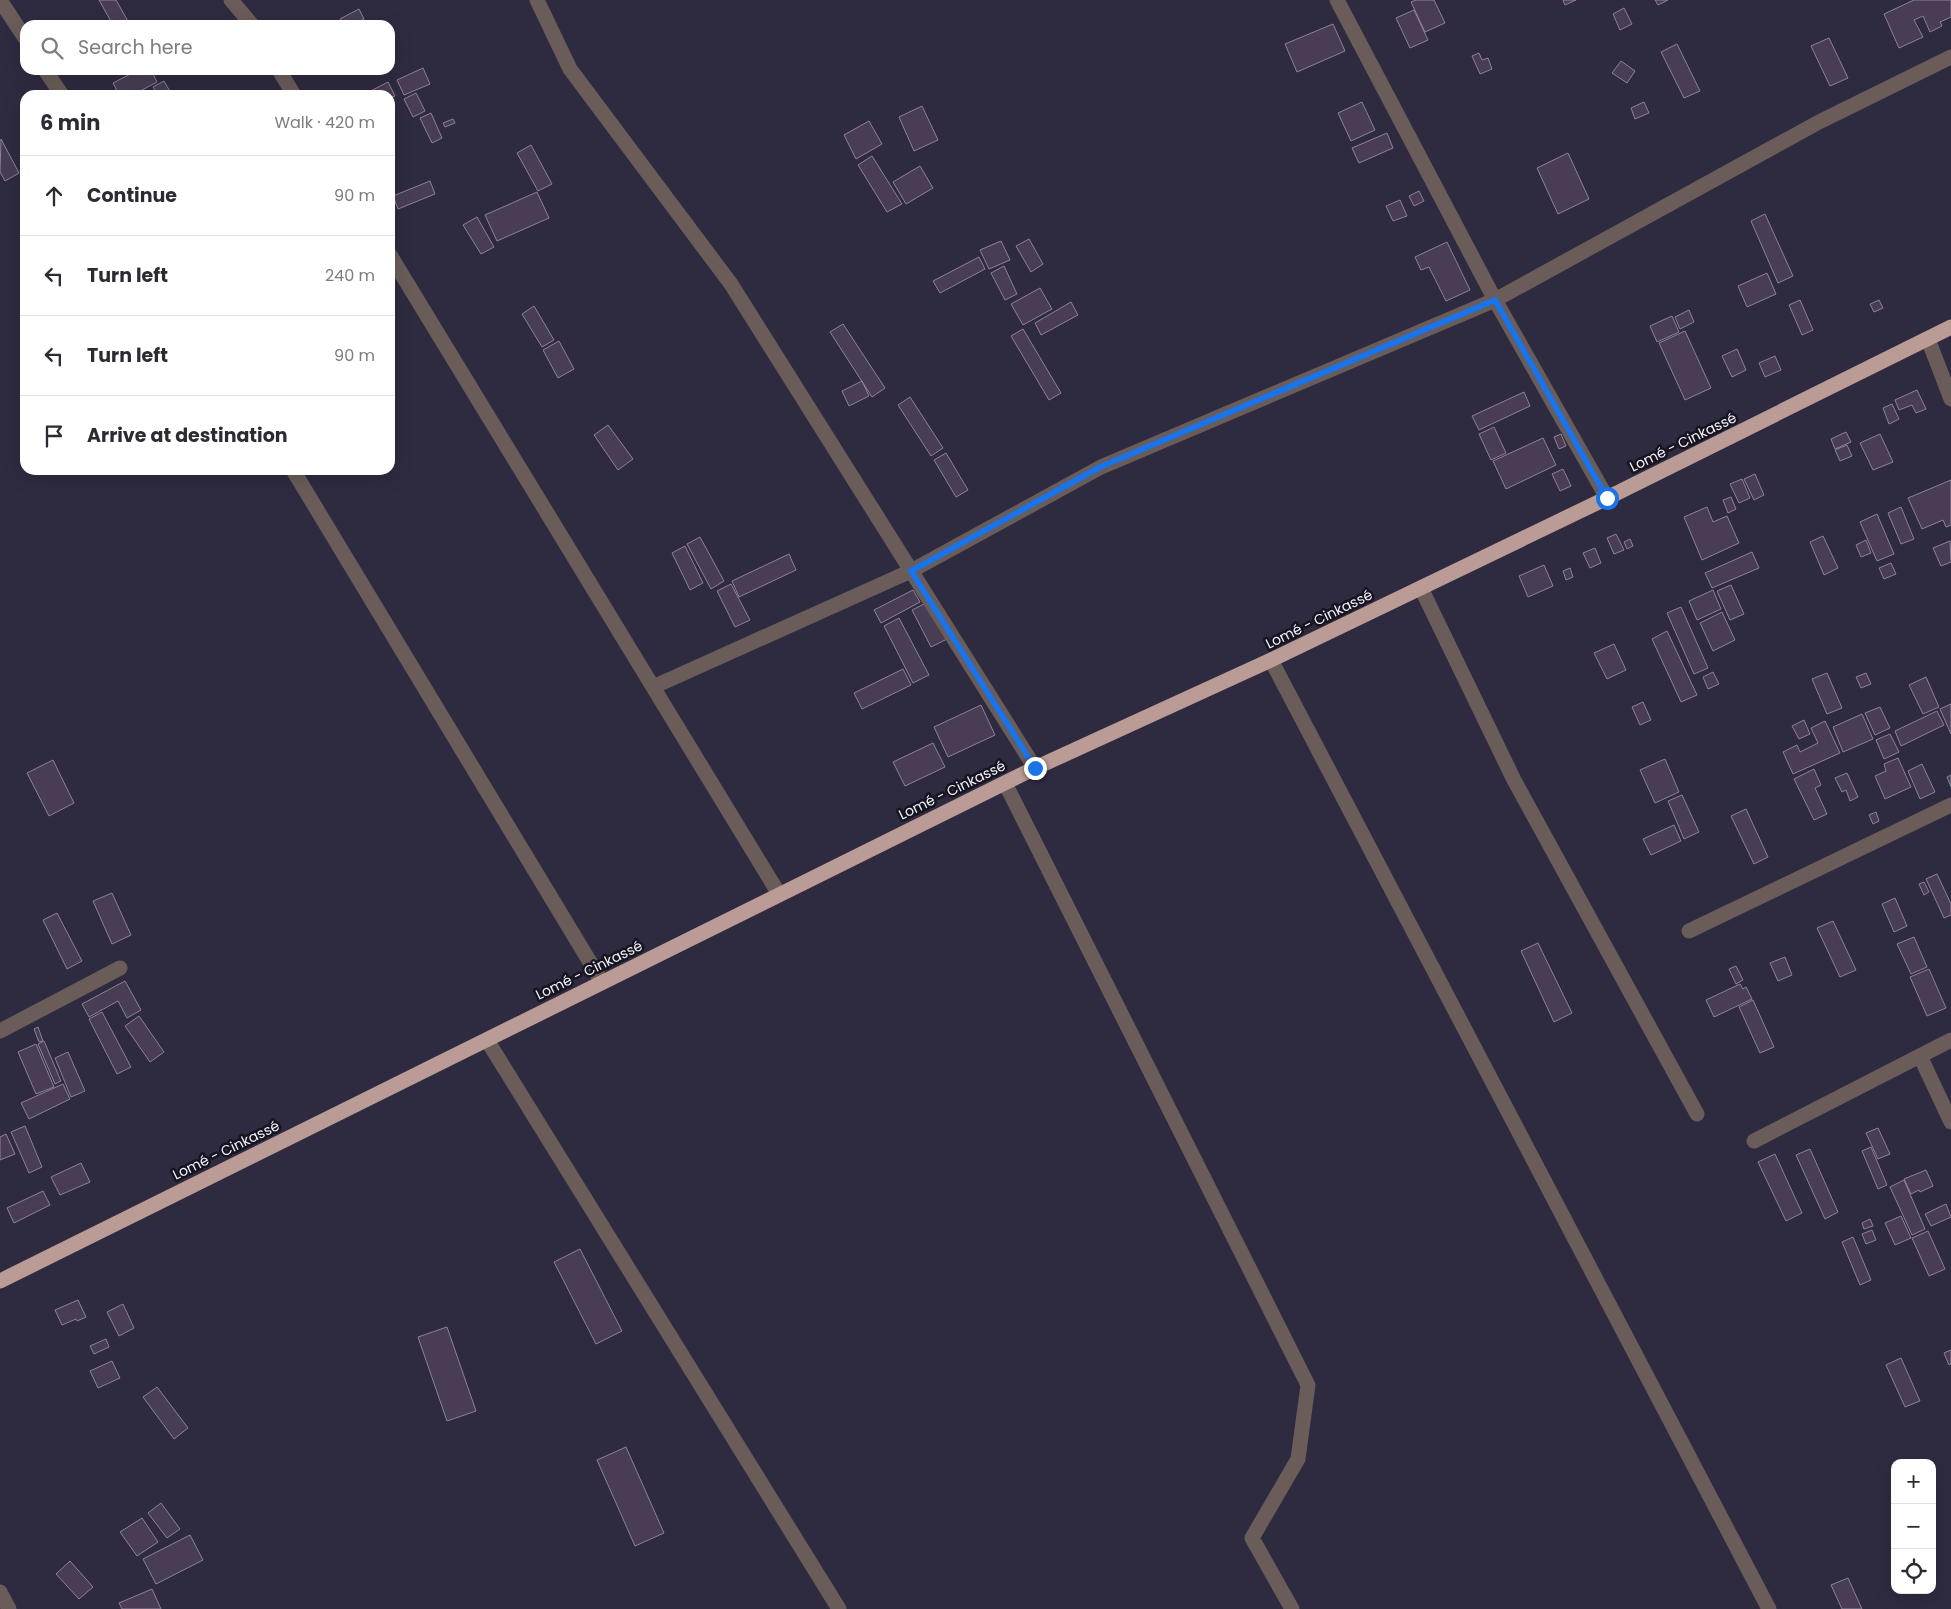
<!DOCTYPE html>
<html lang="en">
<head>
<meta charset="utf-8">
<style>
  :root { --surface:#fff; --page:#f2f2f3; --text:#2b2b33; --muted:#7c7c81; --line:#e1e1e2 }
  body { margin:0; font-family:Poppins,sans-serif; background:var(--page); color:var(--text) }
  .controls { position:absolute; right:15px; bottom:15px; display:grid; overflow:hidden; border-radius:10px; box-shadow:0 5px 20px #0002 }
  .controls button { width:45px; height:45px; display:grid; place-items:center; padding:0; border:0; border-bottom:1px solid var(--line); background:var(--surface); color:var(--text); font:25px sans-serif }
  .stop { position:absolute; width:15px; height:15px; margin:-11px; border:4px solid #1a73e8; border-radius:50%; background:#fff }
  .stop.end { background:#1a73e8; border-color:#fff; box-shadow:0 1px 5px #0008 }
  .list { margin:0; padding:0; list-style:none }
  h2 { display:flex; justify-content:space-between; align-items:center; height:65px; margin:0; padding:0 20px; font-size:21px }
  h2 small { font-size:16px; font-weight:400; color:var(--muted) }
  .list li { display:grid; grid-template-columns:32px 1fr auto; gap:15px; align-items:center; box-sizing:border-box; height:80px; padding:0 20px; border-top:1px solid var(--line) }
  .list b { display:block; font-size:19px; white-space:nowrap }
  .list em { font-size:16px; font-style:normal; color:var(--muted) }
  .icon { flex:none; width:28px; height:28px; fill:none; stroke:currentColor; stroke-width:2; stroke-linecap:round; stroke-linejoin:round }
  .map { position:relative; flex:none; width:1951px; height:1609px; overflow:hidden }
  .search { position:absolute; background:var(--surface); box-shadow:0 5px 20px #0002; left:20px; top:20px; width:375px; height:55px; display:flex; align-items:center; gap:12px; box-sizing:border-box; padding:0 18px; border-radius:15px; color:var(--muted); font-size:19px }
  .panel { position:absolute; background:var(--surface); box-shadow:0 5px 20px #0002; left:20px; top:90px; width:375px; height:385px; border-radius:15px }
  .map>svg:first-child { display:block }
</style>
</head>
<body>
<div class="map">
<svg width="1951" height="1609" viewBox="0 0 1951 1609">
  <rect width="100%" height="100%" fill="#2e2a40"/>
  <path fill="#483d52" stroke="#8f829b" d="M99 0H116L129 23 125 25H113Z
    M1416 0H1434L1445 23 1425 32 1411 2Z
    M1563 0H1576L1565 5Z
    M1655 0H1668L1658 5Z
    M1914 0H1951V17L1940 22 1942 26 1930 32 1923 16 1914 20 1923 37 1899 48 1884 14Z
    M1624 8 1632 24 1620 30 1613 14Z
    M359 9 364 19 353 25H343L340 19Z
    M1414 10 1428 40 1410 48 1396 18Z
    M1333 24 1345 51 1297 72 1285 44Z
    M1829 38 1848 78 1830 86 1811 46Z
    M1677 44 1700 91 1684 98 1661 52Z
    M1479 53 1482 60 1488 58 1492 69 1480 74 1472 56Z
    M1621 61 1635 71 1627 83 1612 73Z
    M423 68 430 84 404 95 397 80Z
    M138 70H151L157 82 133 95H119L113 83Z
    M164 81 172 95H158L153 87Z
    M388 82 395 96 390 98V95H363Z
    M208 91 210 95H198Z
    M416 93 425 111 413 117 404 99Z
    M1362 102 1375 130 1351 141 1338 113Z
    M1644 102 1649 113 1635 119 1631 108Z
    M922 106 938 140 914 151 899 117Z
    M431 113 442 138 432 143 420 118Z
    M453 119 455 123 445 127 443 123Z
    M869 121 882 144 856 159 844 135Z
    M1387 133 1393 148 1359 163 1352 148Z
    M1 139 19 173 5 181 0 172Z
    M531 145 552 184 538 191 517 153Z
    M1568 153 1589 199 1558 214 1537 168Z
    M872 156 902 204 887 212 858 165Z
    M920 166 933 188 906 204 893 182Z
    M430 181 435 194 398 209 393 196Z
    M1419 191 1424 201 1414 206 1409 196Z
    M537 192 549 218 497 241 485 215Z
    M1400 200 1407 216 1393 221 1386 206Z
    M1765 214 1793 276 1778 283 1751 221Z
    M477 217 494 247 481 254 463 225Z
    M1029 239 1043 264 1031 272 1016 246Z
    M1001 241 1010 260 989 269 980 250Z
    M1447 242 1470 290 1446 301 1429 267 1421 270 1415 257Z
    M979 257 985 269 940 293 933 281Z
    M1004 266 1017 294 1005 300 991 273Z
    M1767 273 1776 294 1747 307 1738 286Z
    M1040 288 1052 309 1023 325 1011 304Z
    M1800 300 1813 330 1802 335 1789 305Z
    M1879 300 1883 308 1874 312 1870 304Z
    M1071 302 1078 315 1041 335 1035 323Z
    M534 306 554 340 542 347 522 314Z
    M1689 310 1694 322 1680 329 1675 317Z
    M1672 316 1679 332 1657 342 1650 326Z
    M843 324 885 388 872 397 830 332Z
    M1023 329 1061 393 1049 400 1011 336Z
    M1685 331 1711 388 1685 400 1659 343Z
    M559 341 574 369 558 378 543 350Z
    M1737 349 1746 370 1732 377 1722 356Z
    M1775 356 1781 370 1765 377 1759 363Z
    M862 381 869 396 849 406 842 391Z
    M1917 390 1926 409 1916 413 1912 405 1899 410 1895 400Z
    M1524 392 1530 406 1479 430 1472 416Z
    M910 397 943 448 931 456 898 405Z
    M1892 404 1899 419 1889 424 1883 408Z
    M608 425 633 459 618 470 594 435Z
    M1494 427 1506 453 1491 460 1479 434Z
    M1846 432 1851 442 1835 449 1831 439Z
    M1561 434 1566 446 1559 449 1554 437Z
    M1880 434 1893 462 1873 470 1860 443Z
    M1543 438 1556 465 1506 489 1493 461Z
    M1847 445 1852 456 1840 461 1835 450Z
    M946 453 968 490 956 497 934 460Z
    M1563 469 1571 486 1560 491 1552 474Z
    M1755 474 1764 495 1754 500 1744 479Z
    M1742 479 1750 498 1739 503 1730 484Z
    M1951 480V525L1946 527 1943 520 1922 529 1908 498Z
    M1731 497 1736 509 1728 513 1723 500Z
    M1707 507 1713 522 1727 516 1739 543 1702 560 1684 517Z
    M1901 507 1914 539 1901 544 1888 513Z
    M1877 514 1894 554 1877 561 1860 522Z
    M1616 534 1624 550 1614 554 1607 538Z
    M1823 536 1838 568 1824 575 1810 542Z
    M700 537 724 581 711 589 687 544Z
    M1630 539 1633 546 1627 549 1624 542Z
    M1866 540 1871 553 1861 557 1856 545Z
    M1950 541 1951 562 1941 566 1933 548Z
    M685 546 703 583 690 590 672 553Z
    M1595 548 1601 563 1590 568 1583 553Z
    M1752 552 1759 568 1712 588 1705 573Z
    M789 554 796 570 739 597 732 581Z
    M1891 563 1896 574 1884 579 1879 568Z
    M1544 565 1553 586 1528 597 1519 576Z
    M1570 568 1573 577 1566 580 1563 571Z
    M731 584 750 620 735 627 717 591Z
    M1731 585 1744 614 1730 620 1717 591Z
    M913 590 920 602 881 623 874 610Z
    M1713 590 1721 609 1697 620 1689 601Z
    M930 601 949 638 931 647 912 610Z
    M1681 607 1708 668 1694 674 1667 613Z
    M1722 612 1735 640 1713 651 1700 623Z
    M899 618 929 675 913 683 884 626Z
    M1667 631 1697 695 1681 702 1652 639Z
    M1614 644 1626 670 1607 679 1594 653Z
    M903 669 911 685 862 709 854 693Z
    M1713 672 1719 684 1708 689 1703 677Z
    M1827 673 1842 708 1827 714 1812 679Z
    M1866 673 1871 684 1861 688 1856 677Z
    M1926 677 1939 707 1923 714 1909 685Z
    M1643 702 1651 720 1640 725 1632 707Z
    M1951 704V734L1940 709Z
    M981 705 995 735 948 757 934 727Z
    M1880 707 1890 728 1875 735 1865 713Z
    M1937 711 1944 725 1901 746 1895 731Z
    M1862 714 1873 739 1843 752 1833 727Z
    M1804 720 1810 734 1799 739 1792 726Z
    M1825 721 1840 753 1793 774 1783 752 1797 745 1800 752 1818 743 1811 728Z
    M1890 734 1899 752 1884 759 1876 740Z
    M933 743 945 767 905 786 893 762Z
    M1898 758 1911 787 1885 799 1875 776 1886 771 1884 764Z
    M1665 759 1679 792 1655 803 1640 770Z
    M53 760 74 803 49 816 27 773Z
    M1922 764 1935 792 1920 799 1908 771Z
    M1814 769 1821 785 1815 788 1827 814 1814 820 1794 779Z
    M1847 773 1858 797 1850 801 1846 790 1842 792 1835 778Z
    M1951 775V787L1947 777Z
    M1682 795 1699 832 1684 839 1668 801Z
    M1746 809 1768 857 1754 864 1731 816Z
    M1876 812 1879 821 1873 824 1869 815Z
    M1674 825 1681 841 1651 855 1643 839Z
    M1937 874 1951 904V915L1944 918 1926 879Z
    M1924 882 1929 892 1924 895 1919 884Z
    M112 893 131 935 112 944 93 901Z
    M1895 898 1907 926 1894 932 1882 904Z
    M57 913 82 961 67 969 43 920Z
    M1833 921 1856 970 1840 977 1817 928Z
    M1914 937 1927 967 1911 974 1897 944Z
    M1538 943 1572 1013 1554 1022 1521 951Z
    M1785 957 1792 975 1778 981 1770 963Z
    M1736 966 1743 980 1736 984 1729 969Z
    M1929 969 1946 1008 1927 1016 1910 977Z
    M125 981 141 1010 127 1018 118 1001 89 1017 82 1004Z
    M1740 984 1743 989 1746 987 1752 999 1714 1017 1706 1000Z
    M1753 1000 1774 1047 1760 1053 1739 1007Z
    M102 1012 131 1067 117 1074 89 1019Z
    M139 1016 164 1052 150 1062 125 1026Z
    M38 1027 43 1041 39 1042 34 1029Z
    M44 1041 61 1081 55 1084 38 1044Z
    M36 1044 54 1087 36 1094 18 1052Z
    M68 1052 85 1091 71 1097 55 1058Z
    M63 1084 70 1099 29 1119 21 1103Z
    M25 1126 42 1167 29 1173 11 1132Z
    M1878 1128 1890 1154 1878 1159 1866 1133Z
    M6 1134 15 1154 0 1160V1137Z
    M1871 1147 1887 1185 1878 1189 1862 1151Z
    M1810 1149 1838 1212 1825 1219 1796 1155Z
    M1775 1154 1802 1213 1786 1221 1758 1162Z
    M81 1163 90 1182 60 1195 51 1177Z
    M1926 1170 1933 1186 1920 1192 1919 1190 1911 1194 1904 1179Z
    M1904 1180 1925 1229 1912 1235 1890 1187Z
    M43 1191 50 1205 14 1223 7 1208Z
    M1946 1204 1951 1217 1931 1226 1925 1214Z
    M1901 1216 1911 1238 1895 1245 1885 1223Z
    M1870 1219 1873 1226 1864 1229 1862 1223Z
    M1872 1230 1876 1240 1866 1244 1862 1234Z
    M1928 1231 1945 1269 1929 1276 1912 1238Z
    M1853 1237 1871 1280 1860 1285 1842 1242Z
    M580 1249 622 1331 596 1344 554 1262Z
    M78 1300 86 1317 77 1321 76 1319 62 1325 55 1310Z
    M123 1304 134 1328 119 1336 107 1312Z
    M447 1327 476 1411 447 1421 418 1337Z
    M106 1339 109 1347 94 1354 90 1346Z
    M1951 1350V1364L1949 1365 1944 1353Z
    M1901 1358 1920 1401 1905 1407 1886 1365Z
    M112 1361 120 1378 98 1388 90 1371Z
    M157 1387 188 1428 174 1439 143 1397Z
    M626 1447 664 1533 635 1546 597 1460Z
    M161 1503 180 1529 167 1538 148 1513Z
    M142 1518 158 1542 137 1556 120 1532Z
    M190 1535 203 1560 156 1584 143 1559Z
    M70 1561 93 1587 79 1599 56 1574Z
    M1848 1578 1862 1609H1842L1831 1585Z
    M152 1589 161 1609H122L119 1603Z"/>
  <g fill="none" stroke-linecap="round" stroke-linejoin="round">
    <path stroke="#695c59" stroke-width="15" d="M0 0 25 38
      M231 0 252 25
      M537 0 570 69 731 284 1035 768
      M1337 0 1495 300 1607 498
      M45 70 62 95
      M279 70 294 95
      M390 255 779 894
      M1928 339 1951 399
      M293 470 602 982
      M1421 588 1514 780 1697 1114
      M1271 660 1769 1609
      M653 687 911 571 1101 467 1495 300 1819 122 1951 57
      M1005 783 1308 1385 1298 1459 1252 1538 1292 1609
      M1689 931 1951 805
      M0 1031 120 968
      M487 1040 839 1609
      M1920 1056 1951 1122
      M1754 1141 1951 1040
      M0 1592 9 1609"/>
    <path stroke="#bb9b95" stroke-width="15" d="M0 1281 1035 768 1271 660 1607 498 1951 327"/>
  </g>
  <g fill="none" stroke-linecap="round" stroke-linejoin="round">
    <path stroke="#1a73e8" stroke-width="6" d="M1035 768 911 571 1100 467 1495 300 1607 498"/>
  </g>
  <g text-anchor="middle" stroke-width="5" stroke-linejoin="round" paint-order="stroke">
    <g font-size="14" fill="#f4f3fe" stroke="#16141e">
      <text transform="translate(1683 442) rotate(-26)" y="5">Lomé - Cinkassé</text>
      <text transform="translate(1319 619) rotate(-26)" y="5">Lomé - Cinkassé</text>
      <text transform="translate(952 790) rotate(-26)" y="5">Lomé - Cinkassé</text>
      <text transform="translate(589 970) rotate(-26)" y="5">Lomé - Cinkassé</text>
      <text transform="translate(226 1150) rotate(-26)" y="5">Lomé - Cinkassé</text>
    </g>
  </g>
</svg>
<div class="controls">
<button>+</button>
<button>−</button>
<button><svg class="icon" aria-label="locate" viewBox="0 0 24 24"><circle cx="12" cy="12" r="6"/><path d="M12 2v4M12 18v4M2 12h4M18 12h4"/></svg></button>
</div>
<div class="stop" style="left:1607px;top:498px"></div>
<div class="stop end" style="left:1035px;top:768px"></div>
<div class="search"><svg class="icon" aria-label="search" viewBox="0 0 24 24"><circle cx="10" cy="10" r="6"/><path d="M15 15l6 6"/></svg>Search here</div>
<section class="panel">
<h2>6 min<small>Walk · 420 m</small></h2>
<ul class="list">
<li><svg class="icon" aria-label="ahead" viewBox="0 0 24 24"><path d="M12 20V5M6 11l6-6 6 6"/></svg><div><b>Continue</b></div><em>90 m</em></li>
<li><svg class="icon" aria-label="left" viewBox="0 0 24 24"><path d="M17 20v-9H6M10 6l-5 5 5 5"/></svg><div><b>Turn left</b></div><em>240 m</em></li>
<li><svg class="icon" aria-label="left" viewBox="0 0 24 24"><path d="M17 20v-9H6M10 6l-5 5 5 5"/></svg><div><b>Turn left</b></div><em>90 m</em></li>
<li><svg class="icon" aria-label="arrive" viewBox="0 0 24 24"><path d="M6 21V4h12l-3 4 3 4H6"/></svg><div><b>Arrive at destination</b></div></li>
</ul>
</section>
</div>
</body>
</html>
